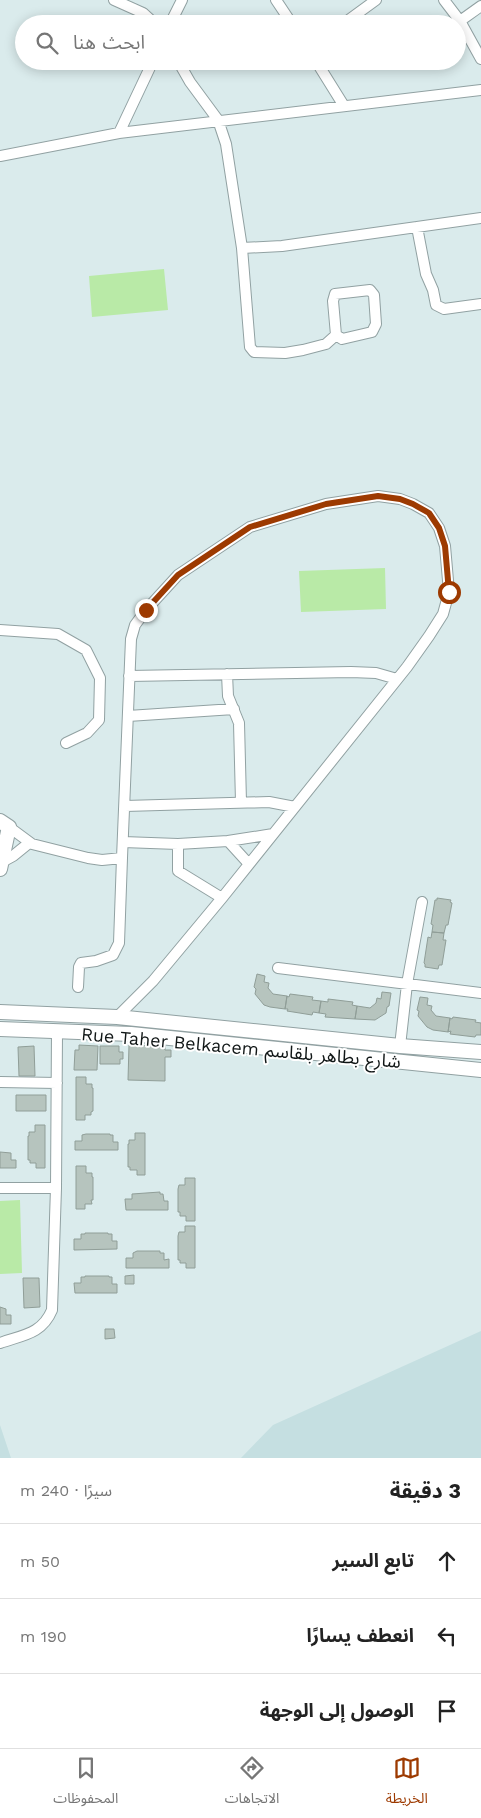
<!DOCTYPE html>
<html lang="ar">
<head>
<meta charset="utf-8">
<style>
  :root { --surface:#fff; --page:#f6f6f6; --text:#222; --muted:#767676; --line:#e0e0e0; --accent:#9d3a01 }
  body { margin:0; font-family:"Work Sans","Noto Sans Arabic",sans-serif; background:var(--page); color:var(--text); direction:rtl }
  .stop { position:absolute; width:15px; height:15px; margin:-11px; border:4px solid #9d3a01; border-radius:50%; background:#fff }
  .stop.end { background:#9d3a01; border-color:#fff; box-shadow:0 1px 5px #0008 }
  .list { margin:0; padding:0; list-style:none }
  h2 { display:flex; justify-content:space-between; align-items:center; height:65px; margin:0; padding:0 20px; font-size:21px }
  h2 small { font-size:16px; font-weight:400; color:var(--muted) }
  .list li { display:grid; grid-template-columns:32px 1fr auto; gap:15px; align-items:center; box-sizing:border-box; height:75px; padding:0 20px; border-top:1px solid var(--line) }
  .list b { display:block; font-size:19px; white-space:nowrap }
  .list em { font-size:16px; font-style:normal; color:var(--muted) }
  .icon { flex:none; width:28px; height:28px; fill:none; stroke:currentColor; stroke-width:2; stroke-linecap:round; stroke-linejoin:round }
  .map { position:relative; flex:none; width:481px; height:1458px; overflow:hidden; direction:ltr }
  .search { position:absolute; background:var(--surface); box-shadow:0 2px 12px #0003; left:15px; right:15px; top:15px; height:55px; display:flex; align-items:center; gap:12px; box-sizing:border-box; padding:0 18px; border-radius:28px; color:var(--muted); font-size:19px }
  .sheet { height:290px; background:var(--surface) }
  nav { display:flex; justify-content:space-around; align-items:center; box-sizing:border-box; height:70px; border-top:1px solid var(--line); background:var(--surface); font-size:14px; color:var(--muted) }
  nav a { display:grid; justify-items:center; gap:2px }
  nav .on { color:var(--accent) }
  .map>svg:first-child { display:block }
</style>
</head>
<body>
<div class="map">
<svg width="481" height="1458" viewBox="0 0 481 1458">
  <rect width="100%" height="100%" fill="#daebec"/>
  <path fill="#c5dfe1" d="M481 1331V1458H241L273 1425Z
    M0 1425 11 1458H0Z"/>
  <path fill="#b9eaa7" d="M164 269 168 310 92 317 89 276Z
    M385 568 386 609 301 612 299 571Z
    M20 1200 22 1273 0 1274V1201Z"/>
  <path fill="#b6c4be" stroke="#909e98" d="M437 898 451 900 450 902 452 903 448 925H446L444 933 432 932 433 925 431 924 435 900H437Z
    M432 932 444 933 443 940H446L442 965H439L438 969 425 967V964L424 963 428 937 431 938Z
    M257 974 265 976 264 982 269 983 268 988 273 994 287 996 285 1009 270 1007 264 1005 255 994 256 989 254 987Z
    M382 992 391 993 389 1006 387 1007 386 1013 375 1020 355 1019 357 1006 370 1008 376 1003 377 998 381 999Z
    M290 994 313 997 312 1000 321 1001 319 1013 313 1012 312 1015 287 1011 288 1009H285L287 996 289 997Z
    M420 997 428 998 427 1005 432 1006 431 1010 436 1016 450 1018 448 1032 433 1030 427 1027 418 1016 419 1011 417 1010Z
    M328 999 353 1002 352 1005 357 1006 355 1019 325 1017 326 1014 319 1013 321 1001 328 1002Z
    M453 1017 476 1020 475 1022 481 1023V1035H476L475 1037 450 1034 451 1031 448 1032 450 1018 452 1019Z
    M79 1045 98 1046 97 1070H74L75 1050H79Z
    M129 1045 165 1046V1050H171V1057H165V1081L128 1080Z
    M34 1046 35 1076H19L18 1047Z
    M100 1046H119V1052H123V1059H120V1064H100Z
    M76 1077H86V1084H92V1088H93V1111L91 1112V1115H85V1120H76Z
    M16 1095H46V1111H16Z
    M35 1125H45V1168H36V1163H30V1160H28V1136H29V1132H35Z
    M135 1133H145V1175H137V1170H130V1167H128V1144H129V1140H135Z
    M86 1134H110V1135H113V1142H118V1150H75V1141H82V1135Z
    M0 1152 11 1153V1160H16V1168H0Z
    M76 1166H86V1173H92V1177H93V1200H91L92 1204H85V1209H76Z
    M185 1178H195V1221H186V1216H180V1212H178V1189L179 1185H185Z
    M160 1192V1194H163L164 1201H168V1210H126L125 1199H132V1194Z
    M185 1226H195V1268H186V1263H180V1260H178V1236L179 1232H185Z
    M85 1233H108V1234H112V1241H117V1249L74 1250V1239H81V1234H85Z
    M137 1251H160V1253H164V1260L169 1259V1268H126V1258H133V1253Z
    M134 1275V1284H125V1276Z
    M85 1276H109V1277H112V1284H117V1293H75L74 1283H81V1277H85Z
    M23 1278H39L40 1307 24 1308Z
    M0 1307 6 1309V1315H11V1324H0Z
    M105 1329H114L115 1338 105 1339Z"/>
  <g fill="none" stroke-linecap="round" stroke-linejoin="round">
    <g stroke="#91a1a2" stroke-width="12">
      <path id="street" d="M114 0 143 13 155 24
        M276 0 292 24
        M444 0 460 21 481 59
        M460 21 481 6
        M170 24 182 0
        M343 24 376 0
        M178 61 190 82 218 120 226 144 242 248 250 347 254 352 285 353 303 350 326 344 336 335 333 301 335 294 370 290 374 295 376 324 372 332 342 339 336 335
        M316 61 344 106
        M119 133 153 61
        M0 156 119 133 481 90
        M417 227 426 274 433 290 436 305 444 309 481 304
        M242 248 282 246 481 218
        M0 630 58 634 86 650 100 678 99 720 87 733 66 743
        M227 674 228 696 239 723 241 802
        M129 676 351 672 376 673 397 679
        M128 716 234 709
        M125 806 269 802 295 807
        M9 827 32 844 88 858 102 860 122 858 131 639 135 625 146 610 178 575 250 527 326 504 378 496 400 499 413 504 429 513 439 528 445 546 449 592 443 614 429 636 407 667 222 898 153 981 117 1017
        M123 842 178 844 228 841
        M178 844V871L222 898
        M2 862 13 856 29 843
        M248 863 228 841 273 834
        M278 968 481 993
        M78 987 79 967 81 963 96 961 113 955 119 943 122 858
        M400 1046 407 984 422 902
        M0 1082 57 1083
        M0 1188H56
        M0 1343C23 1335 42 1334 52 1310L56 1188 57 1032"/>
    </g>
    <g stroke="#91a1a2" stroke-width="16">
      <path id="secondary" d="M0 821 9 827 0 869
        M0 1012 117 1017 400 1046 481 1052
        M0 1029 131 1034 481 1070"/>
    </g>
    <use href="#street" stroke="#fff" stroke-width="10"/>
    <use href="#secondary" stroke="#fff" stroke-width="14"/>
  </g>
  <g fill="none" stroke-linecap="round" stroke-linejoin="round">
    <path stroke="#9d3a01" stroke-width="6" d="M146 610 178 575 250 527 326 504 378 496 400 499 413 504 429 513 439 528 445 546 449 592"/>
  </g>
  <g text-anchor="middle" stroke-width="4" stroke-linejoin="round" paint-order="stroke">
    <g font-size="18" fill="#101616" stroke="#fff">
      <text transform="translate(241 1048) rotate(5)" y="6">Rue Taher Belkacem شارع بطاهر بلقاسم</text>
    </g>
  </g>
</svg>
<div class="stop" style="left:449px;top:592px"></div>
<div class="stop end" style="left:146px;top:610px"></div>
<div class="search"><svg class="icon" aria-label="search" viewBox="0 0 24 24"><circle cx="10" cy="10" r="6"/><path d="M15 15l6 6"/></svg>ابحث هنا</div>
</div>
<section class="sheet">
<h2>3 دقيقة<small>سيرًا · 240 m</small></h2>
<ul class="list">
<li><svg class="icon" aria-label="ahead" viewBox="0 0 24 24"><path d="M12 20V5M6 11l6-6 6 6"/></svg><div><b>تابع السير</b></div><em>50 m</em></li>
<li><svg class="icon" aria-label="left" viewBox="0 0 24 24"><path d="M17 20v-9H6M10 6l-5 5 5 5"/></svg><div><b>انعطف يسارًا</b></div><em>190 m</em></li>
<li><svg class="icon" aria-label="arrive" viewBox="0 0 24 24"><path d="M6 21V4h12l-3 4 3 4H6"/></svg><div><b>الوصول إلى الوجهة</b></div></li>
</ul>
</section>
<nav>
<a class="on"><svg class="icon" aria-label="map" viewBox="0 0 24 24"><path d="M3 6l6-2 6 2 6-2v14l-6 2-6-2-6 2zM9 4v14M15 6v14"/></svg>الخريطة</a>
<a><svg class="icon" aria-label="directions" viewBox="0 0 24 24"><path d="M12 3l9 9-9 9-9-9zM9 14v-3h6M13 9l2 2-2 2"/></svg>الاتجاهات</a>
<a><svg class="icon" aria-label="saved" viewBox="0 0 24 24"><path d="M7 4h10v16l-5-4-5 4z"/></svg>المحفوظات</a>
</nav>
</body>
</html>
